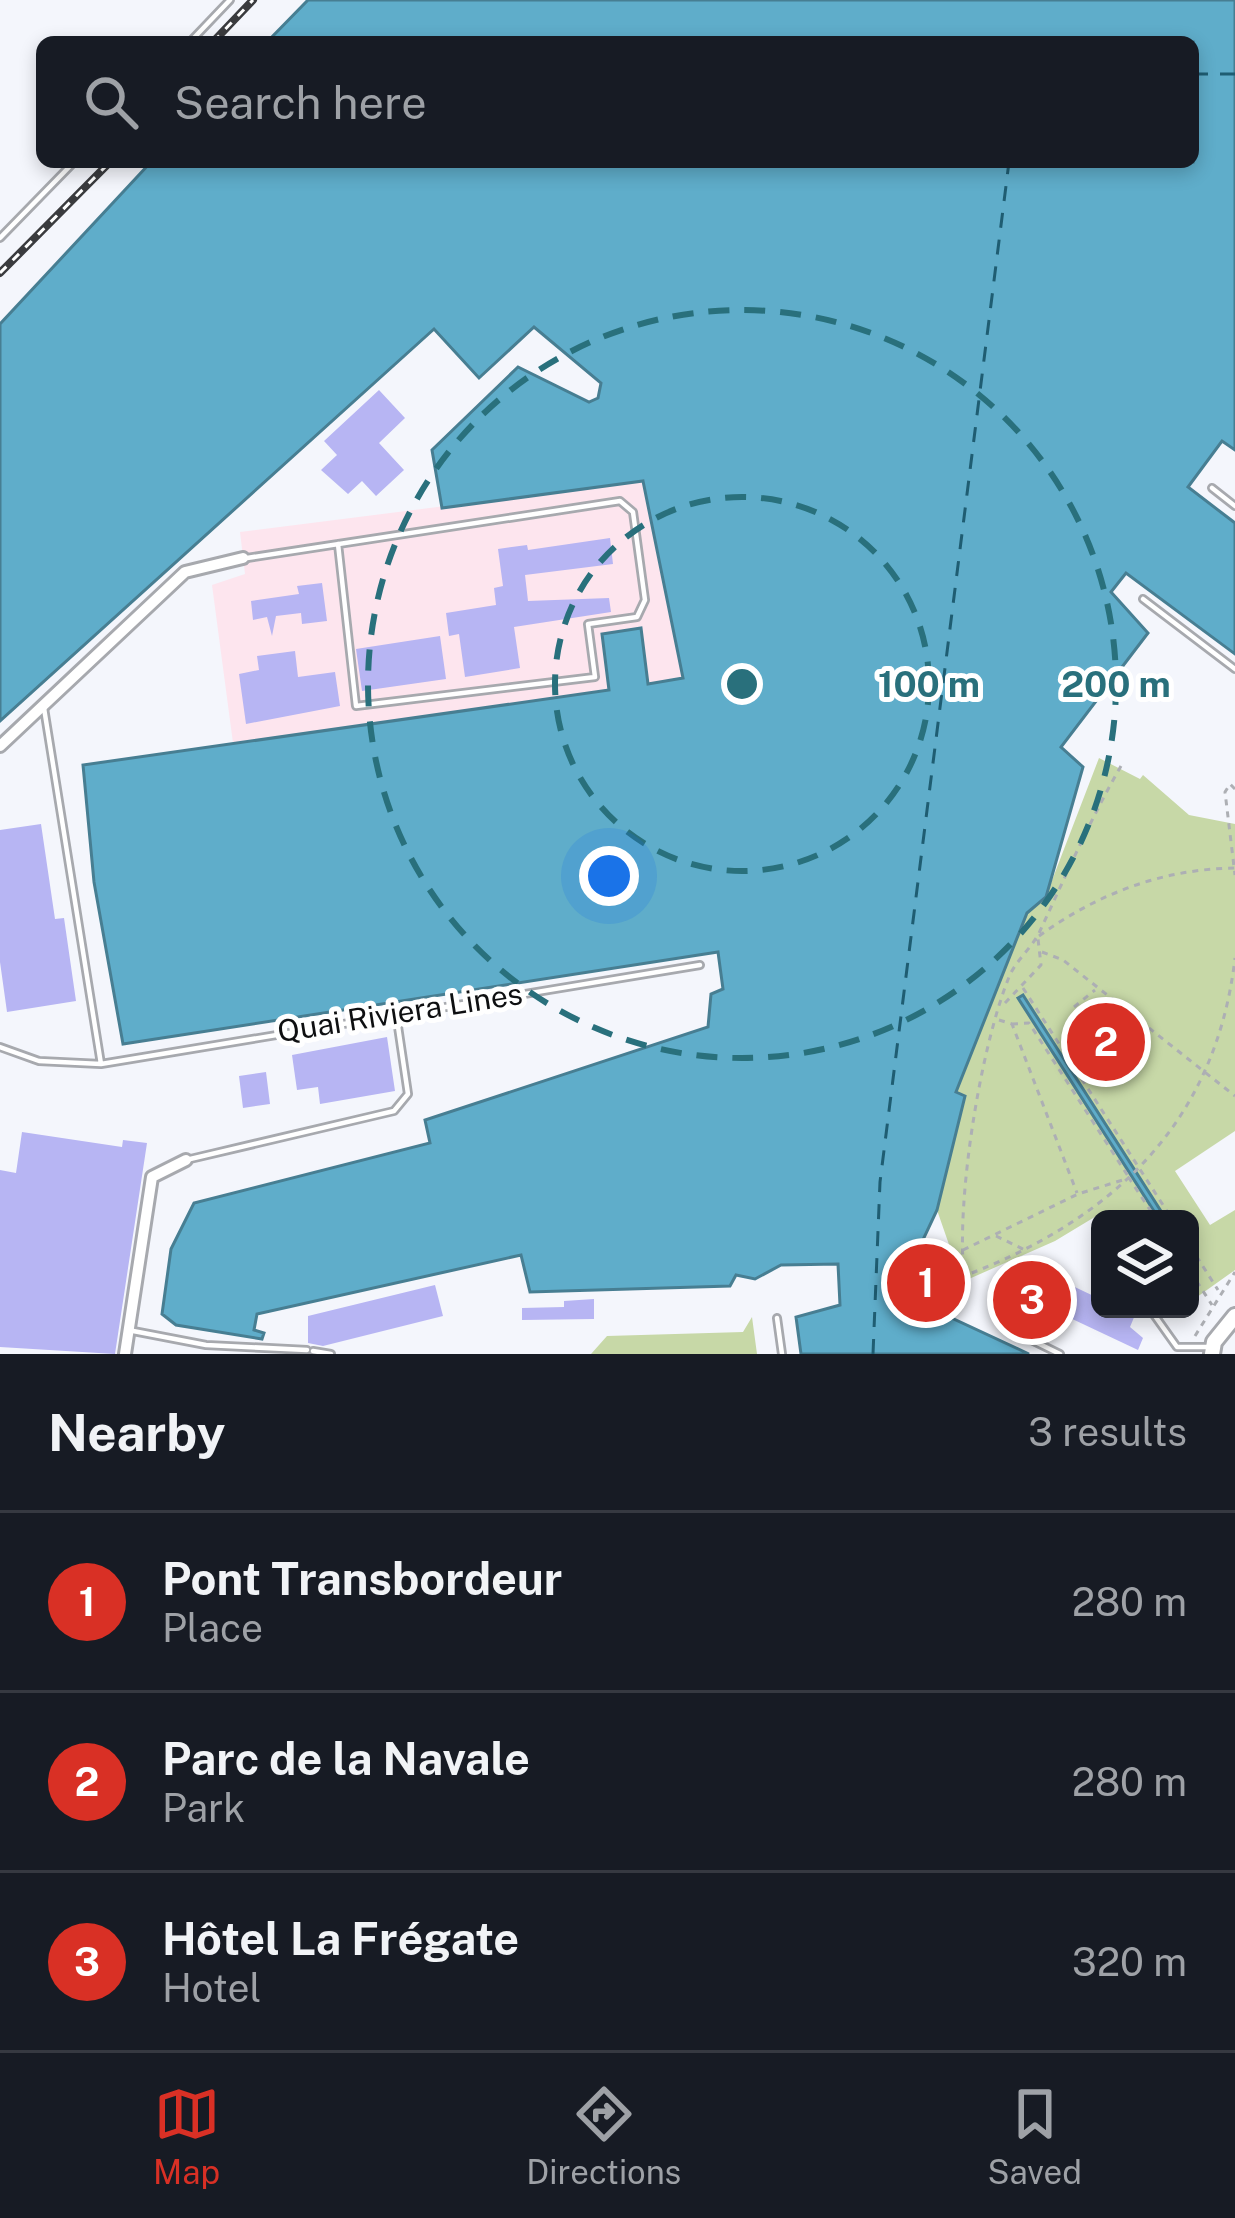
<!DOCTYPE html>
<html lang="en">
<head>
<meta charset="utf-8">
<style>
  :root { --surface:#171b24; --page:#242831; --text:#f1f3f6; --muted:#9ea1a6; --line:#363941; --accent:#d93025 }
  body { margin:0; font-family:"Public Sans",sans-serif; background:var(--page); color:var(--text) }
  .controls { position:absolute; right:36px; bottom:36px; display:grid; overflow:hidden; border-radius:18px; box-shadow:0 6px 18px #0003 }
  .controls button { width:108px; height:108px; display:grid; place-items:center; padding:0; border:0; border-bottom:3px solid var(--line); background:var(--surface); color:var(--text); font:60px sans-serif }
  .you { position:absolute; left:609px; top:876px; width:42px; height:42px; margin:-30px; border:9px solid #fff; border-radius:50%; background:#1a73e8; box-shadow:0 0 0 18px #1a73e833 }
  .badge { display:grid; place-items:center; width:78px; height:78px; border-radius:50%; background:var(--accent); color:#fff; font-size:39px; font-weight:700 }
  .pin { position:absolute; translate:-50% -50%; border:6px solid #fff; box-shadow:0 3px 12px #0006 }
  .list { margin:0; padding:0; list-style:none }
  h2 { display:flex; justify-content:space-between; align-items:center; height:156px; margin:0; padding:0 48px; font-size:51px }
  h2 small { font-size:39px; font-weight:400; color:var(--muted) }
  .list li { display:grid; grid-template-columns:78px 1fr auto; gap:36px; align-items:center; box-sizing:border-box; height:180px; padding:0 48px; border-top:3px solid var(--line) }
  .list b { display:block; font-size:45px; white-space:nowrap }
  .list p { margin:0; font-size:39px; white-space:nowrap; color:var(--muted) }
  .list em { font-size:39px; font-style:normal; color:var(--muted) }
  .icon { flex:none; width:66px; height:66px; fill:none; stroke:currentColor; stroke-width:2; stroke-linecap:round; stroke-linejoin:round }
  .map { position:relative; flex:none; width:1235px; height:1354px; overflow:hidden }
  .search { position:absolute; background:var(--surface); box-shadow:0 6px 18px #0003; left:36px; right:36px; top:36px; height:132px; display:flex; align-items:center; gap:30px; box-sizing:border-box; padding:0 42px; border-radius:18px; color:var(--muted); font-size:45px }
  .sheet { height:696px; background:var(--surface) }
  nav { display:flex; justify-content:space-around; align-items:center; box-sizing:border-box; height:168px; border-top:3px solid var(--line); background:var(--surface); font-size:33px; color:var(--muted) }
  nav a { display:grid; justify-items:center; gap:6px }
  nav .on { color:var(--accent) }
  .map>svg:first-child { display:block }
</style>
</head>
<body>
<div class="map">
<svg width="1235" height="1354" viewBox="0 0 1235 1354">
  <rect width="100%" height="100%" fill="#f4f6fc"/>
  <path fill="#fde5ee" d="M643 481 683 679 648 684 640 628 602 634 610 690 233 743 212 585 245 574 240 532Z"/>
  <path fill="#c7d8a7" d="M1099 758 1140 779 1143 775 1189 815 1235 824V1131L1175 1171 1210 1225 1235 1210V1270L1190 1302V1219H1107L1103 1212 1055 1241 962 1282 937 1210 965 1097 955 1093 1027 913 1046 896Z
    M752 1317 757 1354H591L607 1336 743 1332Z"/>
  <path fill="#5fadca" stroke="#477e92" stroke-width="3" d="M308 0H1235V450L1222 441 1188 487 1235 523V654L1126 573 1111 592 1148 633 1061 747 1083 767 1046 897 1027 913 956 1092 965 1096 937 1210 898 1293 1029 1354H801L796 1317 840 1305 838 1264 781 1265 755 1279 736 1275 730 1286 530 1292 521 1255 257 1314 254 1330 264 1333 262 1339 176 1325 162 1314 171 1249 194 1203 430 1143 425 1120 708 1027 711 994 723 989 718 952 123 1044 94 882 83 765 609 690 602 634 641 628 648 684 683 678 643 481 442 508 432 450 518 367 589 402 598 398 601 383 534 327 479 378 434 329 0 721V324L151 162H1193V42H267Z
    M1023 995 1166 1219H1159L1018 998Z"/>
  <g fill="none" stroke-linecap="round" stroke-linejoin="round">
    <path stroke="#1f5d72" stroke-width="3" stroke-dasharray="15 12" stroke-linecap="butt" d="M1193 74H1235
      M873 1354 880 1182 1009 162"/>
  </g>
  <path fill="#b7b5f3" d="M379 390 405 418 379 443 404 470 376 496 362 481 348 494 321 470 337 455 324 441Z
    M610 538 613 564 525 575 528 601 609 598 611 612 514 627 520 668 465 677 459 634 449 636 446 613 496 605 494 588 503 586 498 549 527 545 528 550Z
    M322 583 327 621 302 624 301 613 276 616 272 636 267 617 253 620 251 601 299 594 297 586Z
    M440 636 446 679 362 691 356 649Z
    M295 651 298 677 335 672 340 706 246 724 239 674 259 670 257 656Z
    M41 824 55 919 64 918 76 1001 7 1012 0 962V830Z
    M387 1037 395 1091 320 1104 318 1087 297 1090 292 1055Z
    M266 1072 270 1104 243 1108 239 1076Z
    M22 1132 122 1147 123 1140 147 1143 115 1354 0 1347V1170L16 1173Z
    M1039 1270 1100 1299V1309L1135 1315 1130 1327 1143 1338 1138 1350 1032 1300Z
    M435 1285 443 1316 323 1346 308 1343V1316Z
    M594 1299V1319L522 1320V1308L564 1307V1301Z"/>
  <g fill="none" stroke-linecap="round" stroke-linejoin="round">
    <g stroke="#a7a9ae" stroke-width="10">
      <path id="service" d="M190 42 230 0
        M0 238 74 162
        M1212 488 1235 506
        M247 558 620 501 633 512 645 600 637 617 588 624 595 677 356 706 338 544
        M1143 599 1235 669
        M44 708 101 1064
        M0 1047 39 1061 101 1064 700 965
        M186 1160 394 1111 408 1094 396 1013
        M1150 1309 1177 1347H1207
        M777 1318 782 1354
        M128 1330 206 1345 307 1350
        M1017 1333 1060 1354
        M313 1351 331 1354"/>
    </g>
    <g stroke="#a7a9ae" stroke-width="16">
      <path id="minor" d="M0 746 185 572 243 558
        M125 1354 152 1177 186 1160"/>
    </g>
    <g stroke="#a7a9ae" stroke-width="20">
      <path id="secondary" d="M1212 1354 1214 1342 1235 1316"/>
    </g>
    <path stroke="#adafb4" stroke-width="3" stroke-dasharray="6 6" stroke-linecap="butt" d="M1121 766C1090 820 1066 875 1040 931 1032 948 1016 960 1009 977 980 1049 956 1200 964 1276 1114 1219 1216 1122 1235 958
      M1235 789 1230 784 1225 792 1235 875
      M1039 936C1097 894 1162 869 1235 868
      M1042 952 1063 960 1235 1096
      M1023 988 1172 1219
      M1005 1003 1041 965 1038 939
      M1074 1007 1095 990
      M999 1020 1012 1024 1077 1193
      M1012 1024 1029 1023 1128 1176
      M996 1236 1025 1250
      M1190 1246 1218 1290
      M963 1250 1078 1194 1129 1178 1156 1219
      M1190 1271 1212 1305
      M1195 1336 1235 1272"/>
    <use href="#service" stroke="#fff" stroke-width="4.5"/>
    <use href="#minor" stroke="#fff" stroke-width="10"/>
    <use href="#secondary" stroke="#fff" stroke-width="14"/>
    <g stroke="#3a3b3e" stroke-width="8">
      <path id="rail" d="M213 42 253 0
        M0 273 110 162"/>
    </g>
    <use href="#rail" stroke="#fff" stroke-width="3" stroke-dasharray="9" stroke-linecap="butt"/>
  </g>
  <g fill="none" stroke="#29707c" stroke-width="6" stroke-dasharray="21 15">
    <circle cx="742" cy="684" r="187"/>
    <circle cx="742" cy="684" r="374"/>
  </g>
  <g text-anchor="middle" stroke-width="10" stroke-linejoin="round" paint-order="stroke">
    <g font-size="30" fill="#0e0f11" stroke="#fff">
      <text transform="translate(400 1013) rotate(-9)" y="10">Quai Riviera Lines</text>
    </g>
  </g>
  <circle cx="742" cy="684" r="18" fill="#29707c" stroke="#fff" stroke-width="6"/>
  <g font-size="36" text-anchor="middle" font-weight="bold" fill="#29707c" stroke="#fff" stroke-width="10" stroke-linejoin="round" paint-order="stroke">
    <text x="929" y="697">100 m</text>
    <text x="1116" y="697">200 m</text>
  </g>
</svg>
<div class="controls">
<button><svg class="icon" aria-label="layers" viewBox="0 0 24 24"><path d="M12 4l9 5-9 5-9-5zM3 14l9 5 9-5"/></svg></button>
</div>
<div class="you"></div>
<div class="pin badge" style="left:926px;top:1283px">1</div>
<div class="pin badge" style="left:1106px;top:1042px">2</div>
<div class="pin badge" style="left:1032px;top:1300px">3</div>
<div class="search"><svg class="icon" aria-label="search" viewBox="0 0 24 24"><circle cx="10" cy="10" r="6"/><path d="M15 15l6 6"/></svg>Search here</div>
</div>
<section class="sheet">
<h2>Nearby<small>3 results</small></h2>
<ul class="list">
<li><span class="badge">1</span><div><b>Pont Transbordeur</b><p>Place</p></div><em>280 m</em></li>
<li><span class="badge">2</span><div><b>Parc de la Navale</b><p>Park</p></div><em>280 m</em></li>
<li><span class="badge">3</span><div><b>Hôtel La Frégate</b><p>Hotel</p></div><em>320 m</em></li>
</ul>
</section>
<nav>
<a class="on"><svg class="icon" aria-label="map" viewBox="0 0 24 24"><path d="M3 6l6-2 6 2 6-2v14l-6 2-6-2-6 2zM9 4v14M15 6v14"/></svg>Map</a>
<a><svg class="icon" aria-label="directions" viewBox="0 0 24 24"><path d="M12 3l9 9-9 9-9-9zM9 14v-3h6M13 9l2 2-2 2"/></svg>Directions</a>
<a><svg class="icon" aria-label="saved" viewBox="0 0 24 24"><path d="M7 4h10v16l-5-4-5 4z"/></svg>Saved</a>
</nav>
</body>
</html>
